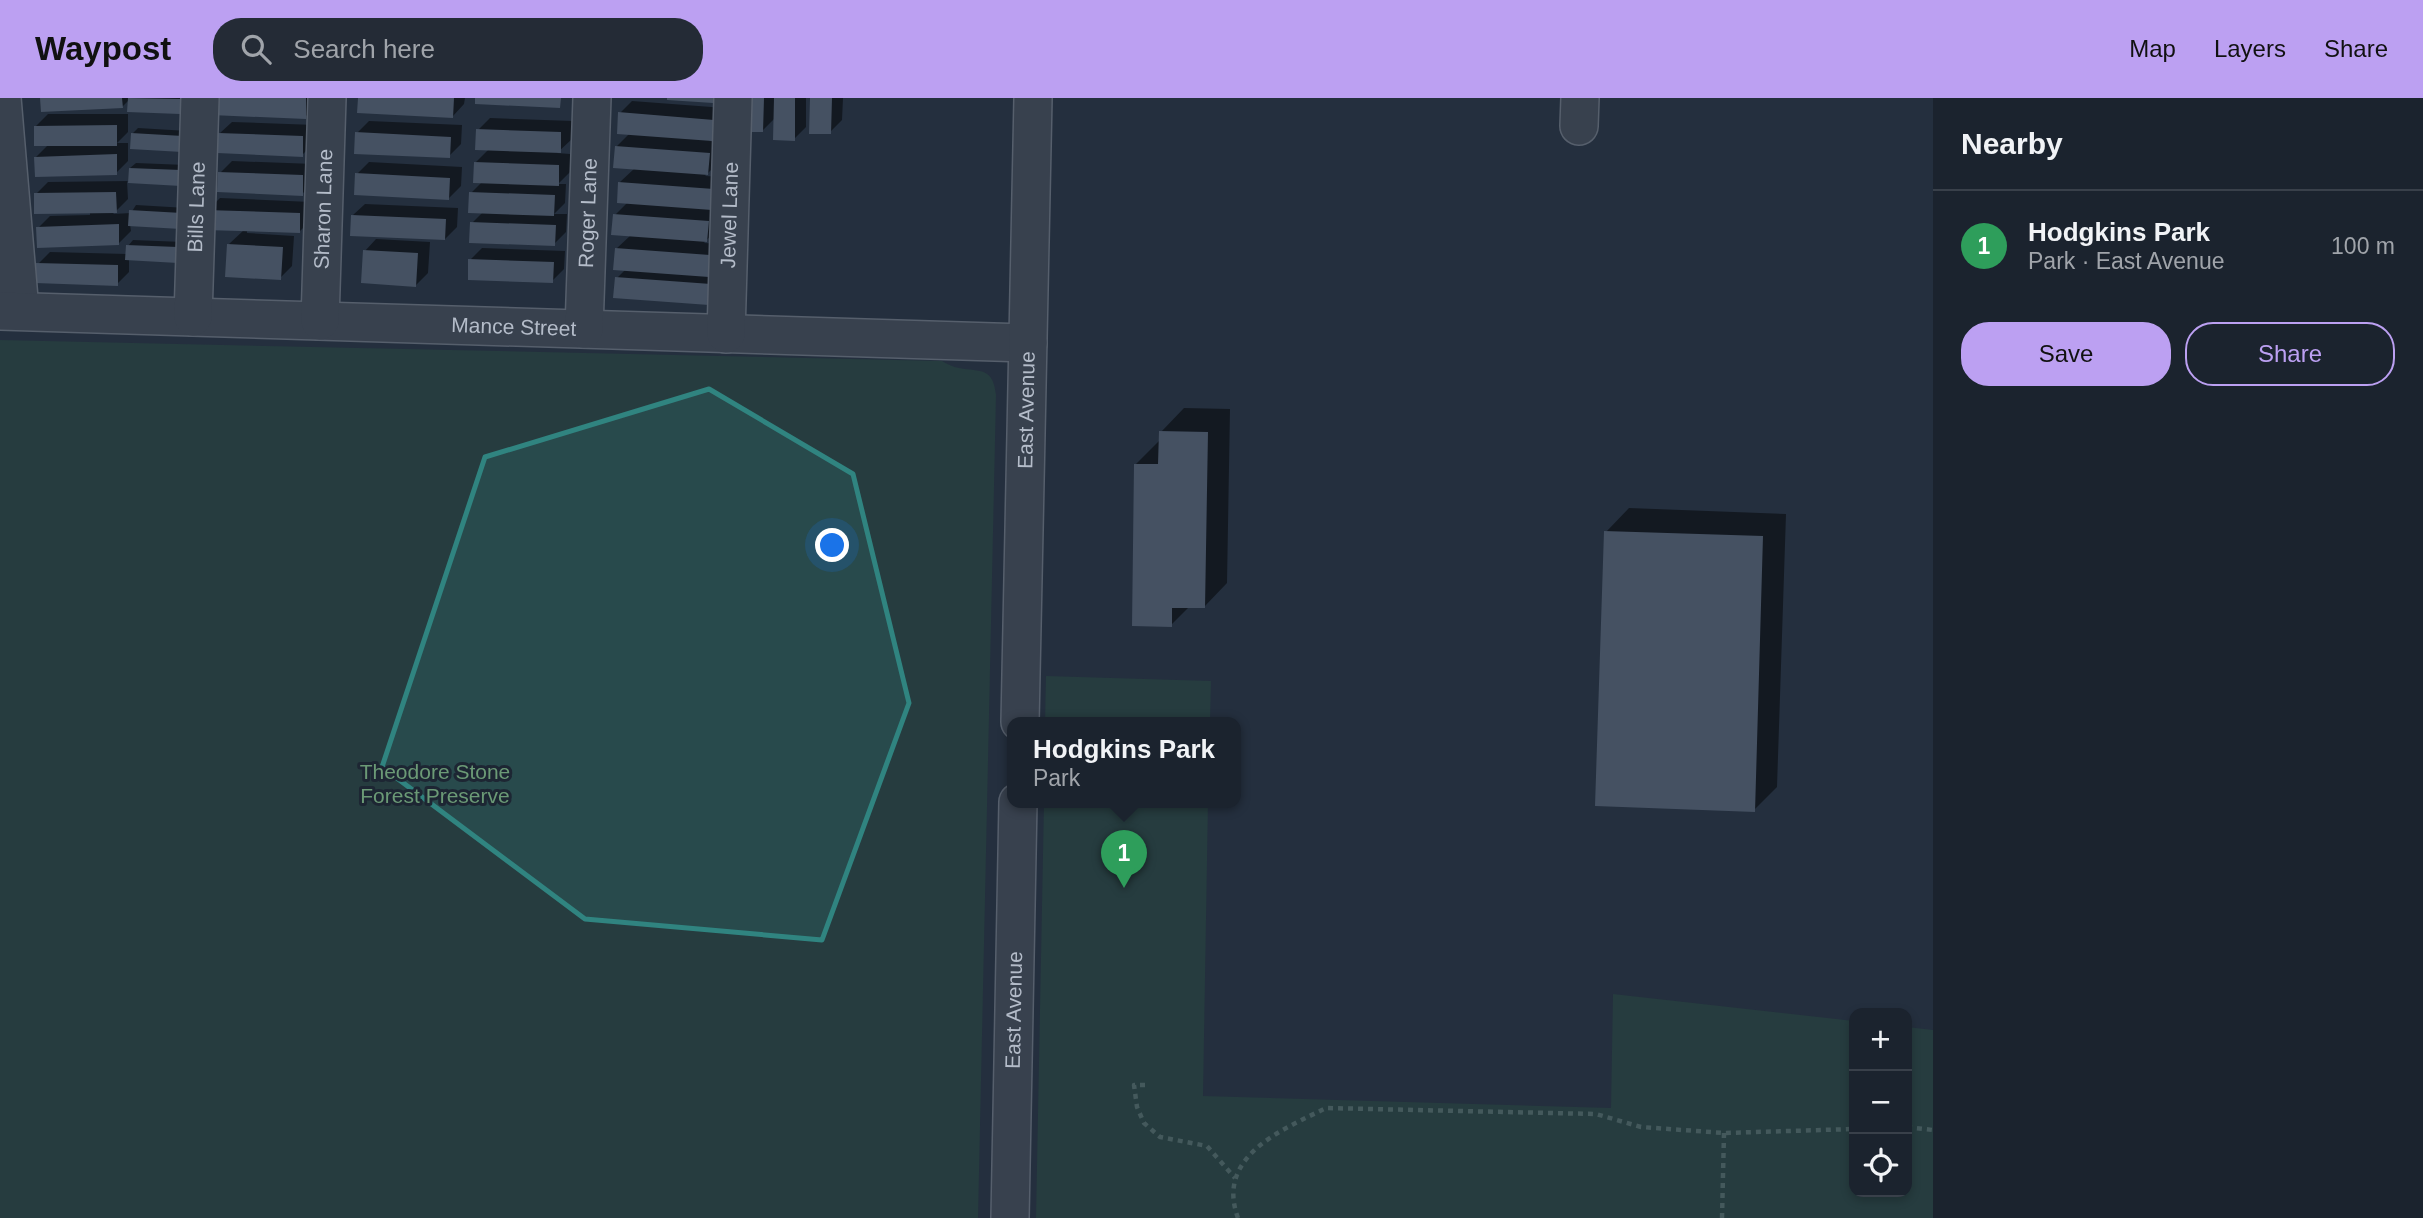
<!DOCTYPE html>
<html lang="en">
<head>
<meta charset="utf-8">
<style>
  :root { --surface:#1b232e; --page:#242b36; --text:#f1f3f6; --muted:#a0a4aa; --line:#39404a; --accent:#bca0f2 }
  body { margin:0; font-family:Helvetica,sans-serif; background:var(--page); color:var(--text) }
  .controls { position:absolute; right:21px; bottom:21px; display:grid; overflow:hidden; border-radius:14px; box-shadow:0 4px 10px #0003 }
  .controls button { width:63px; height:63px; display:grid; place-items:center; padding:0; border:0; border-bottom:2px solid var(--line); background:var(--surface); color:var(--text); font:35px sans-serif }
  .you { position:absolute; left:833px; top:448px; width:24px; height:24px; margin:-18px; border:5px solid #fff; border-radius:50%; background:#1a73e8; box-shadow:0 0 0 10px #1a73e833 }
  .badge { display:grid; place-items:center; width:46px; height:46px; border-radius:50%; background:var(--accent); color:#fff; font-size:23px; font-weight:700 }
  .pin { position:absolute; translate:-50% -58px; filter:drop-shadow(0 2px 4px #0008) }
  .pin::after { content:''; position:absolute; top:37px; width:24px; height:21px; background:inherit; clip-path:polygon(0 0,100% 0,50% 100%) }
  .popup { position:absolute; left:1007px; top:619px; width:234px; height:91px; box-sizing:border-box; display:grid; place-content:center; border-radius:14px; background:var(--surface); filter:drop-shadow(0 2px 5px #0005); font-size:23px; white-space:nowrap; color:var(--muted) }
  .popup b { font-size:26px; color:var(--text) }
  .popup::after { content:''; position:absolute; left:50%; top:100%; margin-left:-14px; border:14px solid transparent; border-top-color:var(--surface) }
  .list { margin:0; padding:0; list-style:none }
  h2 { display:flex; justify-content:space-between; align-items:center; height:91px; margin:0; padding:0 28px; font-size:30px }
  h2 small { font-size:23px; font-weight:400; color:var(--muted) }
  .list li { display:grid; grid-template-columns:46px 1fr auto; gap:21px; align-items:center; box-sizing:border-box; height:112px; padding:0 28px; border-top:2px solid var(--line) }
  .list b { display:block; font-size:26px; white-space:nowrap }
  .list p { margin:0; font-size:23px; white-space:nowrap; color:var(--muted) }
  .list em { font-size:23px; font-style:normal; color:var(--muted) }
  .actions { display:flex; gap:14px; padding:21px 28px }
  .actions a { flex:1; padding:16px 0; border:2px solid var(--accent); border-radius:28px; text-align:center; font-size:24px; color:var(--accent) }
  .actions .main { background:var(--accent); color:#111 }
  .icon { flex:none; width:38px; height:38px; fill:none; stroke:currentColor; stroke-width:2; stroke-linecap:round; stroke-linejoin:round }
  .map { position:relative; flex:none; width:1933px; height:1120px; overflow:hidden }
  header { display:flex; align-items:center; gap:42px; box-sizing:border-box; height:98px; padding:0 35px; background:var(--accent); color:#111 }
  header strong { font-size:33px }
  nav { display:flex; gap:38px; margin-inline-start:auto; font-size:24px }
  .search { width:490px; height:63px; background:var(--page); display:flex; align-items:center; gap:18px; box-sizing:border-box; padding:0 24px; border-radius:28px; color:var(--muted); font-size:26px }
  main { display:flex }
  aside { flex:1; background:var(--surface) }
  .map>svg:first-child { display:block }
</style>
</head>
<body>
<header>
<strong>Waypost</strong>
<div class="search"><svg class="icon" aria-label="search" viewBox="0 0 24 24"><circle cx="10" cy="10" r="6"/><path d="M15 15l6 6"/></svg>Search here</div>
<nav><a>Map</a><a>Layers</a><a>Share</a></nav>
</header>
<main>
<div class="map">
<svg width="1933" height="1120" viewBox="0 0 1933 1120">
  <rect width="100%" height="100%" fill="#242f3e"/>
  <path fill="#263c3f" d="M0 242 942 263C947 266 953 269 959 270 981 274 993 269 996 297L978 1120H0Z
    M1046 578 1211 583 1210 624H1045Z
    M1044 704H1208L1203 998 1611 1010 1613 896 1854 923V1094H1907V929L1933 932V1120H1036Z"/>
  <path fill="#0007" d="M42 0H185V9L179 15 130 1 122 9Z
    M213 0H317V7L305 19Z
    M360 0H465L464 6 453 18Z
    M744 0H806V29L794 41 775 20 762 33Z
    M812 0H843L842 22 830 34Z
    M632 3 725 10 723 29 709 43 721 44 720 63 705 78 725 79 718 130 704 145 721 146 720 194 617 180 626 171 616 151 631 137 615 117 628 104 620 84 635 70 616 49 630 35 620 15Z
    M48 16H128V34L117 45H128V63L116 75 36 59 48 47 36 28Z
    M490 20 573 23 572 41 557 55 570 56V74L558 86H566L565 105 554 116H567L566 134 554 146 472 125 483 114 471 95 483 83 475 65 490 50 478 32Z
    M369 23 462 27 461 46 449 58 357 35Z
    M232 24 315 27 314 45 302 57 220 35Z
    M138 30 188 33 187 46 132 36Z
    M232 63 314 66V84L302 96 220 75Z
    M369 64 462 69 461 88 449 100 357 76Z
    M136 65 186 67 180 86 127 83 128 101 113 116 131 115 136 107 187 110 186 123 130 126 131 133 119 145 38 130 50 118 90 117V113L36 96 48 84 130 83V70Z
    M220 100 311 104V122L299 134 247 132V135L294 138 292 168 280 180 229 146 244 132 208 112Z
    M365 106 458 110 457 129 445 141 353 117Z
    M376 141 430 144 428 175 416 187 365 153Z
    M133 142 183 144 182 158 129 161V174L117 186 38 166 50 154 127 156 128 148Z
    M482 150 565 153 564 171 552 183 470 162Z
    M1184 310 1230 311 1227 485 1204 509 1190 508 1171 527 1136 366 1159 343 1161 334Z
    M1629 410 1786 416 1777 689 1754 712 1606 434Z"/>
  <path fill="#455162" d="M40 0H122L123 10 41 14Z
    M128 0 181 1 180 16 127 14Z
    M212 0H306V21L211 17Z
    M358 0H454L453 20 357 15Z
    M475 0H561L560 10 475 6Z
    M667 0H713V5L667 2Z
    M743 0H764L763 34H742Z
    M774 0H795V43L773 42Z
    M810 0H832L831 36H809Z
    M618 14 714 22 712 43 617 36Z
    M117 27V48H34V28Z
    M476 31 561 34V55L475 52Z
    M355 34 451 39 450 60 354 56Z
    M131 35 183 38 182 54 130 51Z
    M218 35 303 38V59L217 55Z
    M615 48 710 55 708 77 613 70Z
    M117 56V77L35 79 34 59Z
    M474 64 559 67V88L473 85Z
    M129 70 181 72V88L128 85Z
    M218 74 303 77V98L217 94Z
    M355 75 450 80 449 102 354 97Z
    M618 84 714 91 712 112 617 105Z
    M116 94 117 115 34 116V95Z
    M469 94 555 97 554 118 468 115Z
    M129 112 182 115 181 131 128 128Z
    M206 112 300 115V135L205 132Z
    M613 116 709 123 707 144 611 137Z
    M351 117 446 121 445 142 350 138Z
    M470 124 556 127 555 148 469 145Z
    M119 126V147L37 150 36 129Z
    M227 146 283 149 281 182 225 179Z
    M126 147 178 149V165L125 162Z
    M615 150 710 157 709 179 613 172Z
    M363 152 418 155 416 189 361 185Z
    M468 161 554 164 553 185 468 182Z
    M36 165 118 167V188L35 185Z
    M615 179 711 186 709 207 613 200Z
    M1159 333 1208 334 1205 510H1172V529L1132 528 1134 366H1158Z
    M1604 433 1763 438 1755 714 1595 708Z"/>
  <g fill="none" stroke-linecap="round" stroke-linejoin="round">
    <g stroke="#565f6c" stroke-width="40">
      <g id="minor">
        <path d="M2 0 20 213"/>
        <path d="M1579 28 1580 0"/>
        <path id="s1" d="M0 213 1028 245"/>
        <path id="s2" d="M193 219 200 0"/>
        <path id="s3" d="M320 223 327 0"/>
        <path id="s4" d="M584 231 592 0"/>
        <path id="s5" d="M726 236 733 0"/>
        <path id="s6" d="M1020 624 1033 0"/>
        <path id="s7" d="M1010 1120 1018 704"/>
      </g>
    </g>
    <path stroke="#44595c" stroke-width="4.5" stroke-dasharray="5 5" stroke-linecap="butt" d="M1145 987H1134L1137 1009 1144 1025 1160 1039 1207 1048 1235 1080
      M1907 1029 1933 1032
      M1238 1120C1215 1058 1282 1032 1326 1010L1596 1016 1641 1029 1724 1035 1854 1031
      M1722 1120 1724 1035"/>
    <use href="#minor" stroke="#38414e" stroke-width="37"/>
  </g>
  <path fill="#308480" fill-opacity="0.2" stroke="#308480" stroke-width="5" stroke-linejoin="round" d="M709 291 853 376 909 605 822 842 585 821 382 669 485 359Z"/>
  <g text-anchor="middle" stroke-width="6" stroke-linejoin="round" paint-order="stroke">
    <g font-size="21" fill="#b4bcc9" stroke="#1d2633">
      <text dy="7" stroke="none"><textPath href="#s2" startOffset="110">Bills Lane</textPath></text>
      <text dy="7" stroke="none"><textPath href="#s3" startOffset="112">Sharon Lane</textPath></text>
      <text dy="7" stroke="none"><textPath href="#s4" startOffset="116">Roger Lane</textPath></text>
      <text dy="7" stroke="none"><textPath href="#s5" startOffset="119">Jewel Lane</textPath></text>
      <text dy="7" stroke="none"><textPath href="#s1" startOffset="514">Mance Street</textPath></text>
      <text dy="7" stroke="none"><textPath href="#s6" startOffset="312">East Avenue</textPath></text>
      <text dy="7" stroke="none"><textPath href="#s7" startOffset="208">East Avenue</textPath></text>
    </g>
    <g font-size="21" fill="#6b9a76" stroke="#1d2633">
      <text x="435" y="681">Theodore Stone<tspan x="435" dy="24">Forest Preserve</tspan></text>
    </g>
  </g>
</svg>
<div class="controls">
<button>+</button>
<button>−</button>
<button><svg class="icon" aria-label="locate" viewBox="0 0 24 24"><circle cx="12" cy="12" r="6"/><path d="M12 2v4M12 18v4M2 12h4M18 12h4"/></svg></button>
</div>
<div class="you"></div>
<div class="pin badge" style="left:1124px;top:790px;background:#2e9e5b">1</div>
<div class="popup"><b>Hodgkins Park</b>Park</div>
</div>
<aside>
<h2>Nearby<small></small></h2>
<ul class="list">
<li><span class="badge" style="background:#2e9e5b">1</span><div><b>Hodgkins Park</b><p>Park · East Avenue</p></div><em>100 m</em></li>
</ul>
<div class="actions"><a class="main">Save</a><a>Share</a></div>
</aside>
</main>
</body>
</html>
